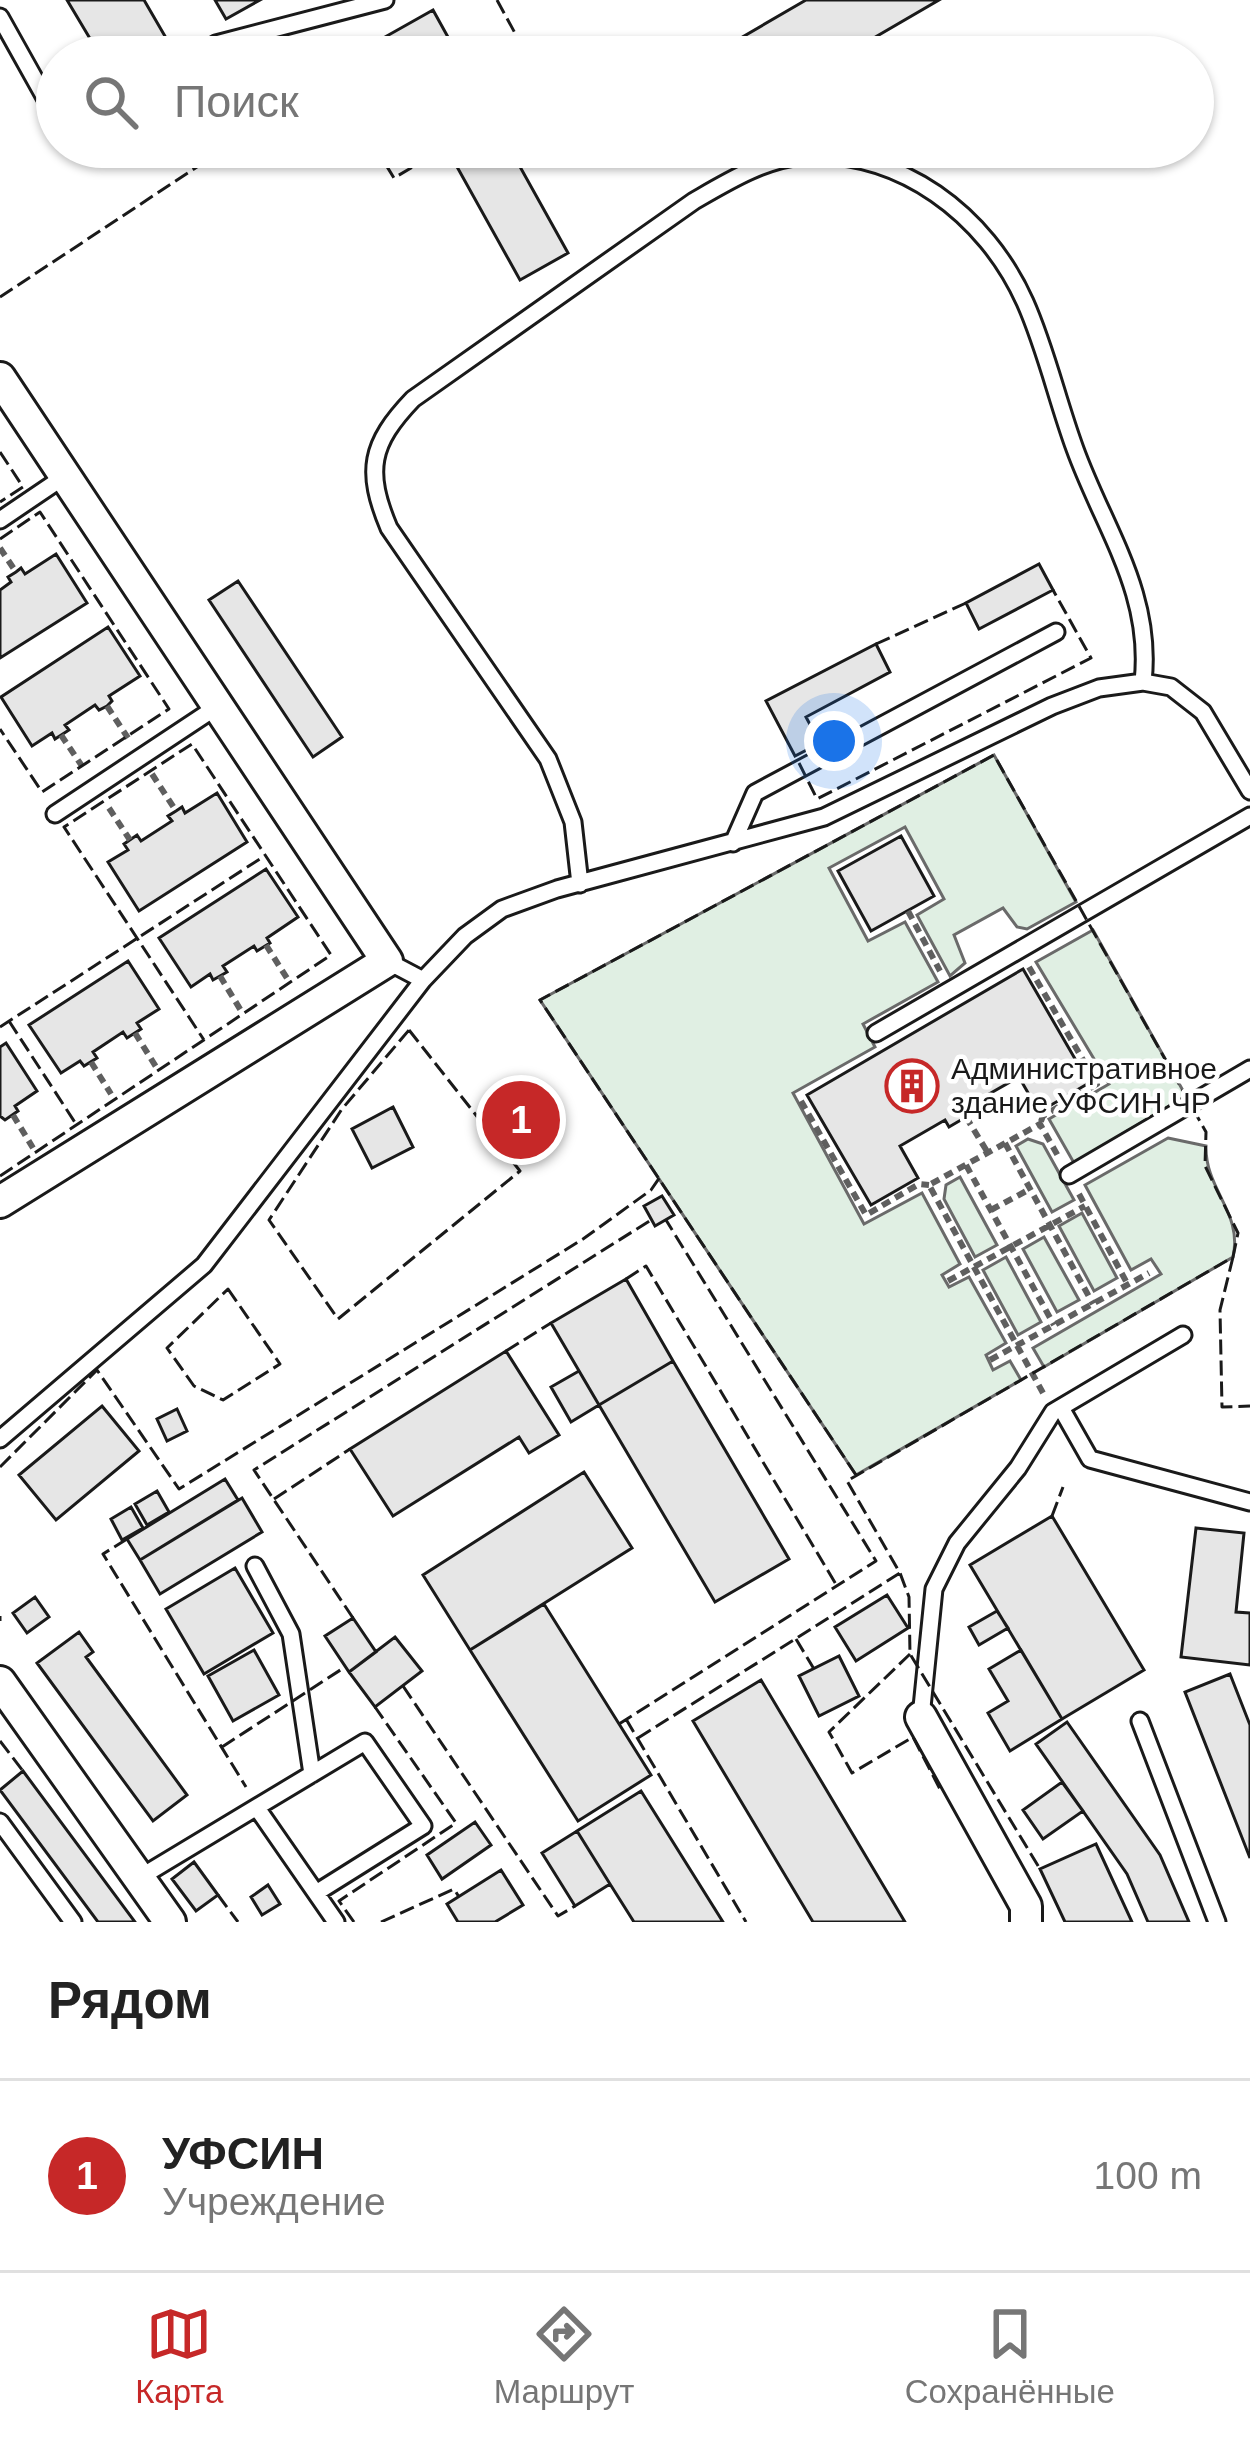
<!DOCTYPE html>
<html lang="ru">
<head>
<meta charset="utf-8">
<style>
  :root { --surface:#fff; --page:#f6f6f6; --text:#222; --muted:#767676; --line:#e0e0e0; --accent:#c62828 }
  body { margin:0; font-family:Helvetica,sans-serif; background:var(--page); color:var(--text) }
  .you { position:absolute; left:834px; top:741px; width:42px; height:42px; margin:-30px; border:9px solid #fff; border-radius:50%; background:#1a73e8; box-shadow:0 0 0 18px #1a73e833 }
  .badge { display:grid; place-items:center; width:78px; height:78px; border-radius:50%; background:var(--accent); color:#fff; font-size:39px; font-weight:700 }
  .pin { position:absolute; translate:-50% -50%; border:6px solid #fff; box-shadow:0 3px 12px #0006 }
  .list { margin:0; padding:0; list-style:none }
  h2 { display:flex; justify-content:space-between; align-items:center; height:156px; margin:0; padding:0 48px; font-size:51px }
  h2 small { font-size:39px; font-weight:400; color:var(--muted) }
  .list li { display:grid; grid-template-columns:78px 1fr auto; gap:36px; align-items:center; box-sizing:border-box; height:192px; padding:0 48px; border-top:3px solid var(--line) }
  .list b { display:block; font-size:45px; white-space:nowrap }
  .list p { margin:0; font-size:39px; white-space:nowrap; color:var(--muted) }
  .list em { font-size:39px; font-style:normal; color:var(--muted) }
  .icon { flex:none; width:66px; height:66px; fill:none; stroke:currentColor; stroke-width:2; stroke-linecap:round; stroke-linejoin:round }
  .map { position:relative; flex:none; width:1250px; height:1922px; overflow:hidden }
  .search { position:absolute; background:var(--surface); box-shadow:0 3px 9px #0004; left:36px; right:36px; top:36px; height:132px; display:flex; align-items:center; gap:30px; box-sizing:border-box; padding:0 42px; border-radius:66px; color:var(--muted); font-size:45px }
  .sheet { height:348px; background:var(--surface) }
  nav { display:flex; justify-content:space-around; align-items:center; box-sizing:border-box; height:168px; border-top:3px solid var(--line); background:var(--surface); font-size:33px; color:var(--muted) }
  nav a { display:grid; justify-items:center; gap:6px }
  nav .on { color:var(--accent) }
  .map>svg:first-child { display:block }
</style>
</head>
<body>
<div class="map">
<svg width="1250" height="1922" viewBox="0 0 1250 1922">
  <rect width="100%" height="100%" fill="#fff"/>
  <path fill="#e0efe3" stroke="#6a6a6a" stroke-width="3" d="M994 755 1076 902 1027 929 1017 927 1003 908 954 935 965 963 950 976 917 915 944 899 905 827 829 868 868 941 905 922 938 982 863 1024 875 1047 793 1093 864 1224 922 1193 960 1264 942 1275 949 1287 969 1277 1006 1343 986 1355 993 1370 1010 1361 1021 1380 856 1475 540 1000Z
    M1093 930 1186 1096 1074 1163 1049 1119 1109 1084 1036 962Z
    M1168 1138 1206 1146C1205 1190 1243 1212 1233 1257L1044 1367 1033 1348 1161 1274 1151 1259 1131 1270 1085 1185Z
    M1028 1139 1043 1144 1074 1200 1052 1212 1016 1146Z
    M960 1177 997 1245 975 1257 944 1199 946 1185Z
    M1082 1213 1117 1278 1094 1291 1059 1226Z
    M1044 1237 1079 1300 1057 1312 1023 1249Z
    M1006 1257 1041 1322 1018 1335 983 1270Z"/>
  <path fill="#e6e6e6" stroke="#1a1a1a" stroke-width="3" d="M67 0H144L173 50 162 57H101Z
    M215 0H260L226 19Z
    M806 0H939L841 57H708Z
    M433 10 459 57H396L385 37Z
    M446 147H509L568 253 520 280Z
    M56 554 87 603 0 658V590L11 582 8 577 16 572 21 568 25 574Z
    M1039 564 1053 590 979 629 966 603Z
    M238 581 342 737 313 757 209 600Z
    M108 627 140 676 109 696 112 701 107 706 99 710 95 705 65 725 69 730 55 739 52 733 32 746 1 697Z
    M876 644 890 672 806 717 820 743 795 756 766 701Z
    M217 793 247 842 139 911 108 862 128 850 124 844 137 835 141 841 172 821 168 816 176 811 182 807 185 813Z
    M901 836 934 896 871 931 838 871Z
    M266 869 298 917 267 938 270 943 257 951 254 946 223 966 227 972 213 980 210 974 191 987 159 938Z
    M128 961 159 1009 137 1023 141 1029 127 1038 123 1032 93 1052 97 1058 84 1066 80 1061 61 1073 29 1025Z
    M1023 969 1089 1083 1039 1112 1019 1077 982 1098 986 1105 966 1117 949 1127 945 1120 900 1146 918 1178 871 1205 807 1095Z
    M6 1043 37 1091 15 1106 18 1111 5 1120 0 1116V1047Z
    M393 1107 413 1147 372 1168 352 1129Z
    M662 1196 674 1215 655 1226 644 1206Z
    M626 1279 673 1361 599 1405 551 1323Z
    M506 1351 559 1435 529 1453 519 1437 393 1516 350 1449Z
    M673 1361 789 1559 715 1602 599 1405Z
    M579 1371 599 1405 571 1422 551 1387Z
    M102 1406 139 1451 56 1520 19 1475Z
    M177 1409 187 1431 167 1441 157 1419Z
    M584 1472 632 1548 470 1650 423 1575Z
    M225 1479 238 1500 140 1560 127 1539Z
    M157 1491 169 1512 147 1525 135 1504Z
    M242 1498 262 1532 160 1594 140 1560Z
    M131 1507 143 1528 122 1540 111 1519Z
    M1052 1516 1144 1670 1062 1719 970 1565Z
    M1196 1528 1244 1533 1236 1612 1250 1613V1665L1181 1657Z
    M235 1568 273 1633 204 1674 166 1609Z
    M887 1595 908 1628 856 1661 835 1627Z
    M35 1597 49 1617 27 1633 13 1613Z
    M544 1604 651 1775 578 1821 470 1650Z
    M997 1611 1008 1628 979 1645 969 1627Z
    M353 1618 376 1652 349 1672 325 1636Z
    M79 1632 93 1652 86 1657 187 1795 153 1821 37 1663Z
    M395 1637 422 1671 375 1707 349 1672Z
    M254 1650 279 1695 233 1721 208 1676Z
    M1021 1650 1062 1719 1010 1751 988 1713 1008 1701 989 1669Z
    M839 1656 859 1696 819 1716 799 1676Z
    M1230 1674 1250 1725V1858L1185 1692Z
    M761 1680 905 1922H813L693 1721Z
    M1067 1722 1160 1855 1189 1922H1148L1127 1874 1036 1744Z
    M23 1771 135 1922H98L0 1790Z
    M1062 1782 1083 1811 1043 1839 1023 1810Z
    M641 1791 723 1922H634L610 1884 577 1831Z
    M475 1822 491 1845 442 1879 427 1855Z
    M577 1831 610 1884 575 1906 542 1853Z
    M1096 1844 1132 1922H1065L1040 1869Z
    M194 1862 218 1895 196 1911 172 1879Z
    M501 1870 523 1905 495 1922H458L447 1904Z
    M268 1885 280 1904 262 1915 251 1897Z"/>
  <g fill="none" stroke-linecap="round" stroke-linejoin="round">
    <g stroke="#1a1a1a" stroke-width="21">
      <path id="lane" d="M0 17 57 119
        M194 57 216 44 385 0
        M0 520 65 476
        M55 814 218 706
        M733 843 755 793 1056 632
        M580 884 573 822 548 759 389 528C365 471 370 444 413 399L694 201C727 182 764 159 803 156 900 149 986 215 1025 302 1046 349 1057 400 1075 449 1104 529 1153 593 1143 682
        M387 961 423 980
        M876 1033 1250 816
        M1069 1175 1250 1069
        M1061 1408 1090 1459 1250 1502
        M0 1439 204 1265 423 980 465 936 502 909 557 889 824 817 1052 706 1099 688 1143 682 1171 687 1203 712 1250 791
        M255 1566 291 1634 312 1774
        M921 1717 934 1589 957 1543 1018 1468 1053 1412 1183 1335
        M1140 1721 1217 1922
        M257 1808 336 1922
        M0 1822 73 1922
        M139 1878 365 1742 423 1826 316 1893"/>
    </g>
    <g stroke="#1a1a1a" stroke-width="36">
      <path id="street" d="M0 378 387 961 0 1202
        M0 1682 170 1922
        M921 1717 1026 1906V1922"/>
    </g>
    <path stroke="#5f5f5f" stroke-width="6" stroke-dasharray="9 6" stroke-linecap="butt" d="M0 548 16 572
      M107 706 128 738
      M61 735 82 766
      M152 774 176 811
      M109 808 130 840
      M908 911 940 971
      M266 945 290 983
      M1029 967 1097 1084 1043 1116 1040 1124
      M220 976 243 1014
      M135 1033 158 1070
      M91 1062 111 1094
      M801 1101 866 1215 919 1184 929 1185
      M13 1115 33 1148
      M966 1117 988 1153
      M1005 1143 1093 1304
      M966 1165 1054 1325
      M1079 1194 1128 1285
      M991 1210 1030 1189
      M948 1281 1085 1206
      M990 1360 1149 1273
      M1043 1393 929 1185 1040 1124 1058 1156"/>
    <use href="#lane" stroke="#fff" stroke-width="15"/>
    <use href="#street" stroke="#fff" stroke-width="30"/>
    <path stroke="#1a1a1a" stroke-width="3" stroke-dasharray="15 6" stroke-linecap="butt" d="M497 0 528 57
      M375 147 394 178 447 147
      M0 297 227 147
      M0 452 23 487 0 502
      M0 539 40 512 169 709 42 792 0 729
      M876 644 966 603
      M799 763 817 799 1091 658 1053 590
      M9 1021 76 1124
      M0 1027 266 855
      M409 1030 520 1171 338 1319 269 1220 342 1109Z
      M0 1176 331 955 192 744 64 827 204 1040
      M1233 1257 1220 1310 1222 1407 1250 1406
      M626 1279 646 1266 837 1586
      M228 1289 280 1364 223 1400 194 1386 167 1348Z
      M506 1351 551 1323
      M0 1467 97 1370 179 1489 583 1239 651 1190 660 1177
      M856 1475 540 1000 994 755 1206 1132 1205 1166 1238 1233 1233 1257 847 1481 900 1573 909 1597 910 1654 1040 1869
      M274 1499 350 1449
      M1052 1516 1063 1487
      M127 1539 103 1554 246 1787
      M0 1616V1621
      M353 1618 254 1470 651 1220
      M796 1639 814 1669
      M910 1654 829 1732 852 1773 913 1737 942 1793
      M403 1686 558 1916 575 1906
      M626 1719 746 1922
      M619 1724 876 1561 666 1220
      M638 1738 900 1573
      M0 1741 23 1771
      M222 1747 345 1667
      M218 1895 238 1922
      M354 1922 339 1901 456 1823 375 1707
      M381 1922 454 1889 459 1897"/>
  </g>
  <defs>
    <g id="building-ring" transform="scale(2.7)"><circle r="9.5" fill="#fff" stroke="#c62828" stroke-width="1.5"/><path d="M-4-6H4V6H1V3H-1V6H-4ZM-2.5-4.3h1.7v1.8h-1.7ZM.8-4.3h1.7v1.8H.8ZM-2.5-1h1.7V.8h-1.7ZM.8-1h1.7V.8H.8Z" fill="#c62828"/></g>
  </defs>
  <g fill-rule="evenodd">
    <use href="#building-ring" x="912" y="1086"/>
  </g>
  <g text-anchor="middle" stroke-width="9" stroke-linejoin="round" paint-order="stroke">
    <g font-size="30" fill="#1a1a1a" stroke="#fff" text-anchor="start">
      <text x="951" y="1079">Административное<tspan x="951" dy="34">здание УФСИН ЧР</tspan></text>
    </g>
  </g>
</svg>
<div class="you"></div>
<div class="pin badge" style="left:521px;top:1120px">1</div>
<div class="search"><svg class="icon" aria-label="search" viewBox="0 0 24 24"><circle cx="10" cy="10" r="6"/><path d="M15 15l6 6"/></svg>Поиск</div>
</div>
<section class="sheet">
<h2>Рядом<small></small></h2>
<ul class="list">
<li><span class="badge">1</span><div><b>УФСИН</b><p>Учреждение</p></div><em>100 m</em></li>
</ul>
</section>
<nav>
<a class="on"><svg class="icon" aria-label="map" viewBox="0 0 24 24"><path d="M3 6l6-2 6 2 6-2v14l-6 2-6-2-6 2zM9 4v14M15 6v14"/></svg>Карта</a>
<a><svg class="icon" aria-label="directions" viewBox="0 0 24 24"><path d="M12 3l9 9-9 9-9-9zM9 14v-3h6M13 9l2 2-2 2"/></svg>Маршрут</a>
<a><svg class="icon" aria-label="saved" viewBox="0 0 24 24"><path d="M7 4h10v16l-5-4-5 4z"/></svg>Сохранённые</a>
</nav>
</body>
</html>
